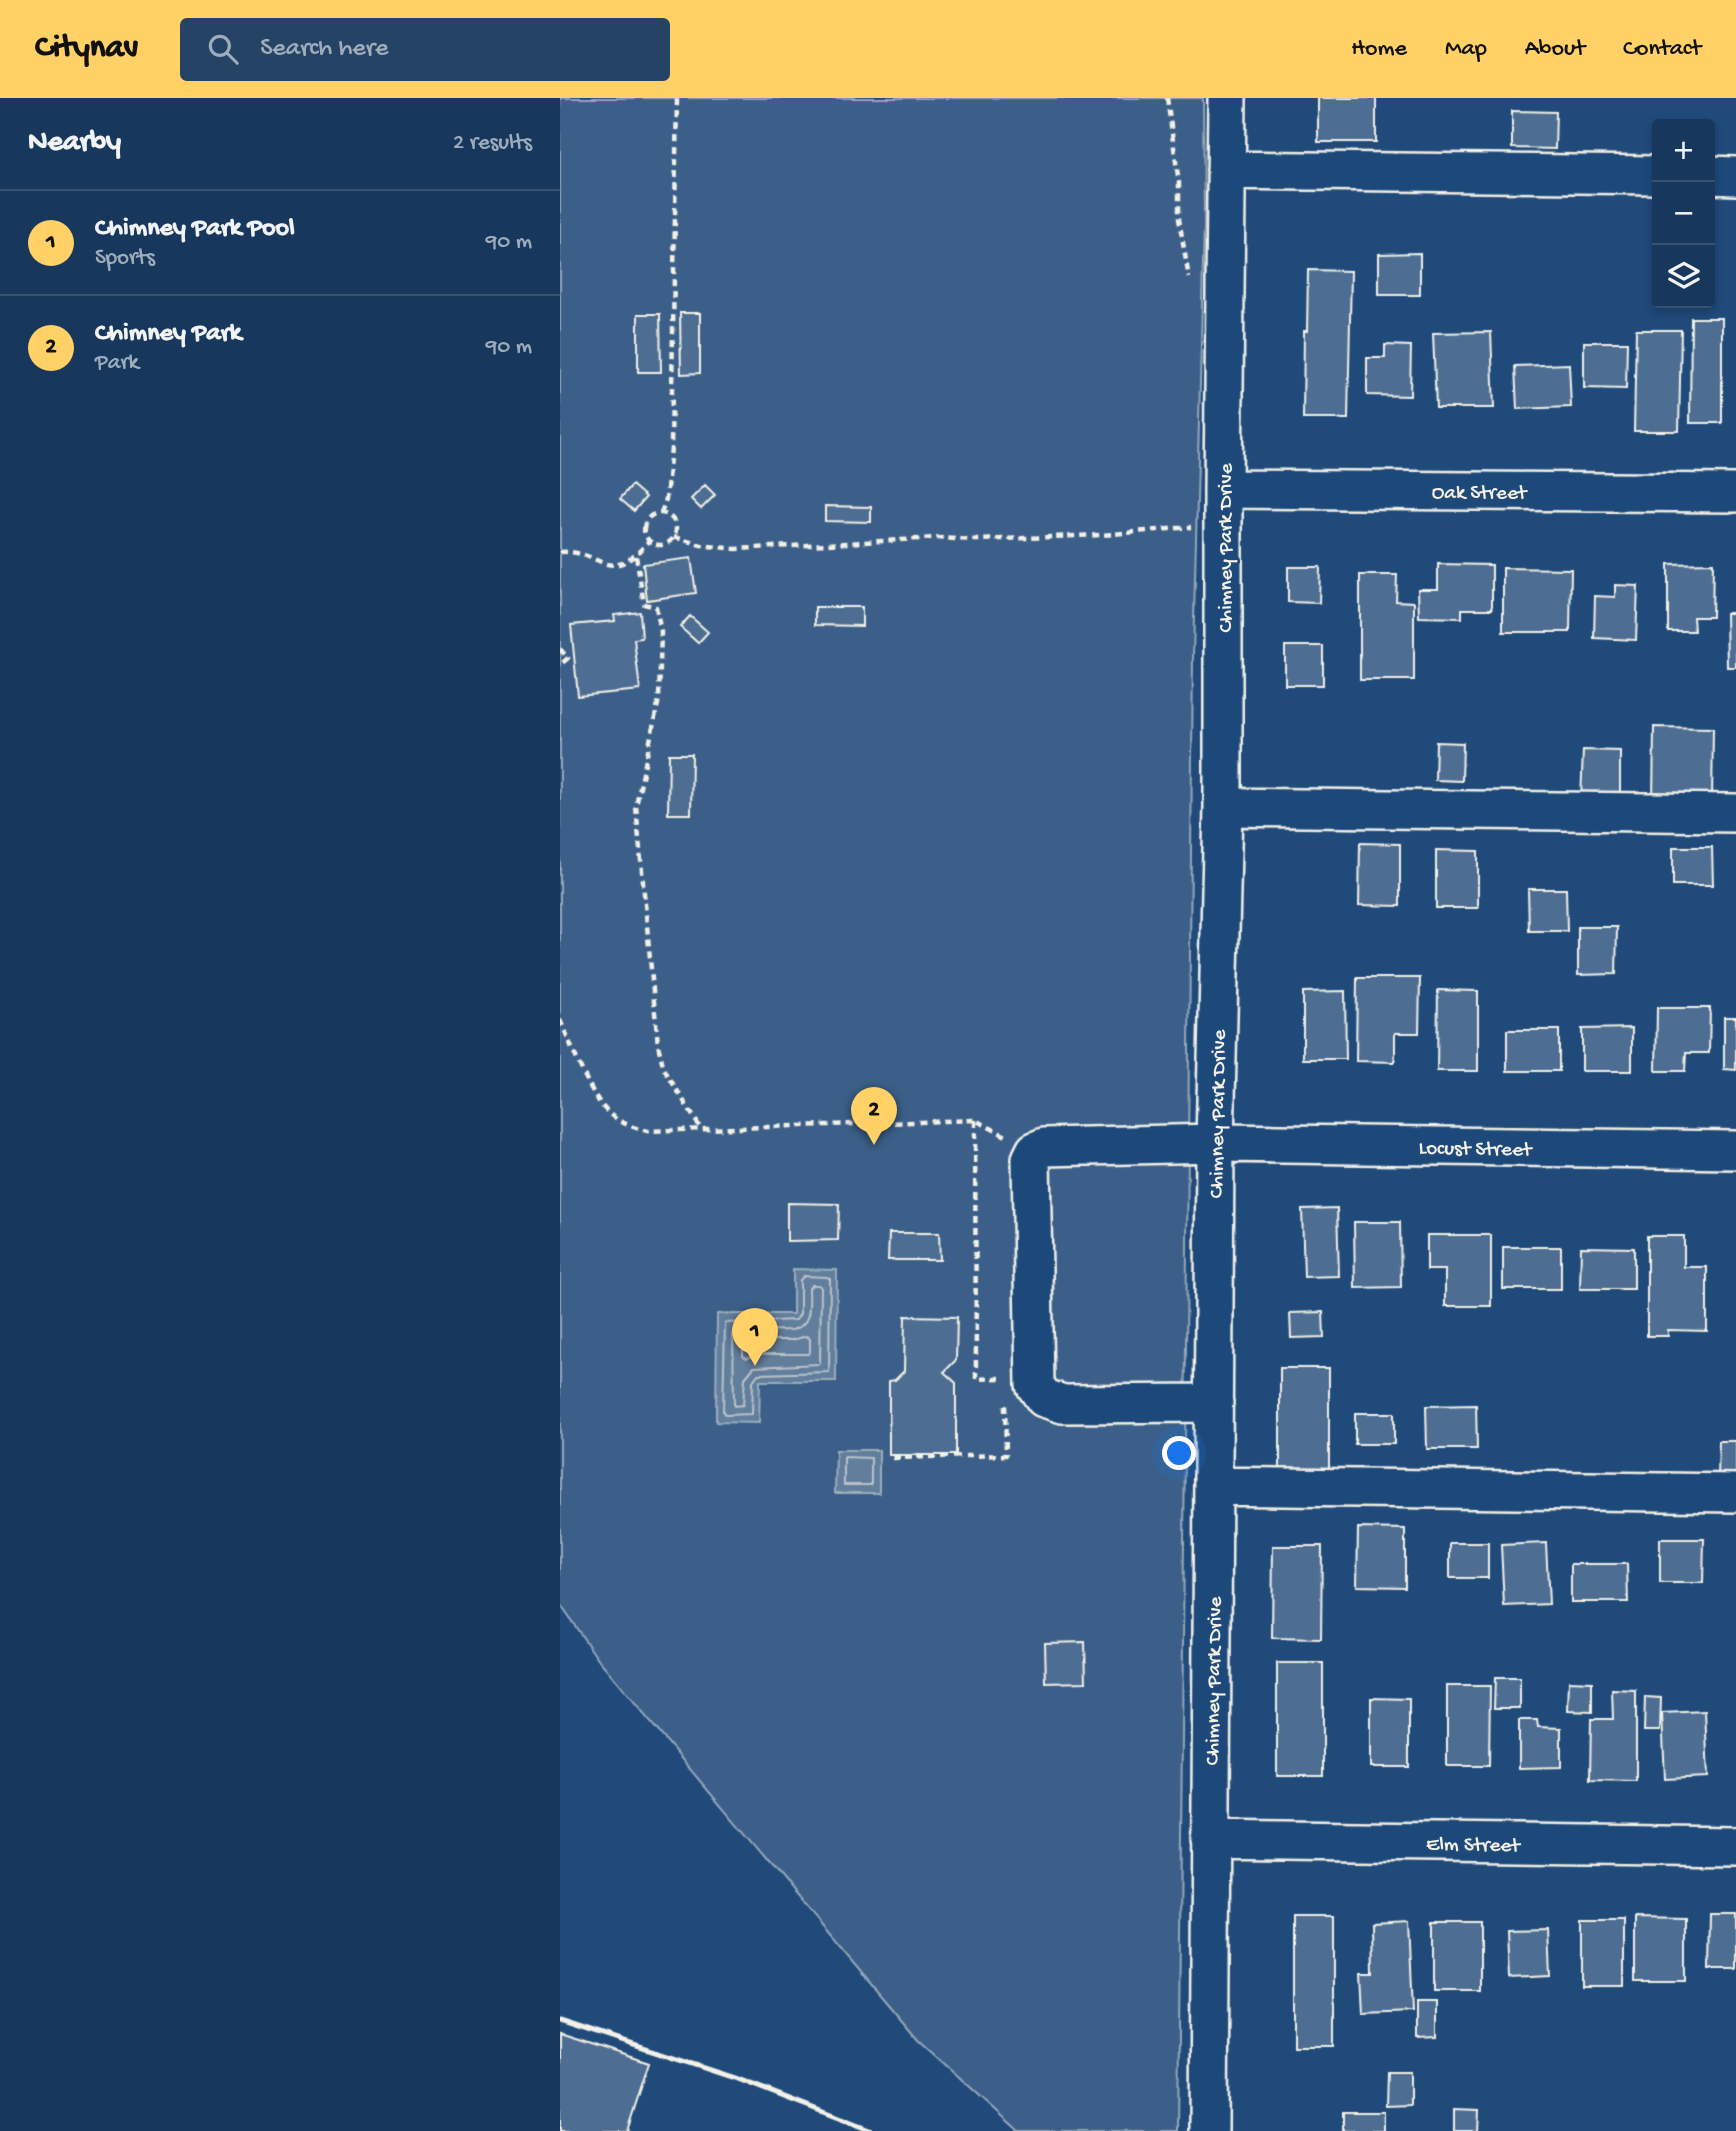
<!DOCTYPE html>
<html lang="en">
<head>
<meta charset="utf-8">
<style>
  :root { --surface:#17385c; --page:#244365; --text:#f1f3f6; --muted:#9eacbb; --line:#365272; --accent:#ffd166 }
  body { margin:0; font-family:"Gochi Hand",sans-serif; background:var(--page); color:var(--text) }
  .controls { position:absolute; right:21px; top:21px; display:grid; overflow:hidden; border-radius:7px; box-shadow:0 4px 10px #0003 }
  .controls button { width:63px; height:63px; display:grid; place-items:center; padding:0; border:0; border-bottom:2px solid var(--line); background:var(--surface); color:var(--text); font:35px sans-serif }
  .you { position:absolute; left:620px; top:1356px; width:24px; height:24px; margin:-18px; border:5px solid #fff; border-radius:50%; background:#1a73e8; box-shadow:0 0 0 10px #1a73e833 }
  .badge { display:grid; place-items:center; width:46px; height:46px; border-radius:50%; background:var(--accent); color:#111; font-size:23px; font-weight:700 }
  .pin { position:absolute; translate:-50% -58px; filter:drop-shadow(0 2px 4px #0008) }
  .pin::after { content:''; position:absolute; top:37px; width:24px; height:21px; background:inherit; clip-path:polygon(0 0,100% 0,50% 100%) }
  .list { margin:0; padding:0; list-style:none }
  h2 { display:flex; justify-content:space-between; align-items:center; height:91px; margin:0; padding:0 28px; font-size:30px }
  h2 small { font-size:23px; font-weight:400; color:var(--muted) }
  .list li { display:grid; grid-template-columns:46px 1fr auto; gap:21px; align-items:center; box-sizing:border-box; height:105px; padding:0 28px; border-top:2px solid var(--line) }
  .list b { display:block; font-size:26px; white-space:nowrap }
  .list p { margin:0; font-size:23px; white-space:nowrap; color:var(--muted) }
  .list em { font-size:23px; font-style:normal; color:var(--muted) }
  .icon { flex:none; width:38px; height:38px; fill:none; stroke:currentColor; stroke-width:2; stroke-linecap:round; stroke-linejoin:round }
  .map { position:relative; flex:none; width:1176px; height:2033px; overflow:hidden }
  header { display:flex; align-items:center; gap:42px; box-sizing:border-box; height:98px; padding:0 35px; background:var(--accent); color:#111 }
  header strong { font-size:33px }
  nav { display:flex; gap:38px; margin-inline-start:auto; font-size:24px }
  .search { width:490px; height:63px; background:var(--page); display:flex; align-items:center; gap:18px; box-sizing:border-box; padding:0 24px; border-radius:7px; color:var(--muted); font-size:26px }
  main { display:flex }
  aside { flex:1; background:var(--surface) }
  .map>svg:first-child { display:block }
</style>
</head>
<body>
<header>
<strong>Citynav</strong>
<div class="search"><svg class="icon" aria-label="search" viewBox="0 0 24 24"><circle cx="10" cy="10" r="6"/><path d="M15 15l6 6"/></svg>Search here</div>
<nav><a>Home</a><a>Map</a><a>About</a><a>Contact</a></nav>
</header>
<main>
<aside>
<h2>Nearby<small>2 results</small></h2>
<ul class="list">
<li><span class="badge">1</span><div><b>Chimney Park Pool</b><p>Sports</p></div><em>90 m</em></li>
<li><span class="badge">2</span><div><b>Chimney Park</b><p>Park</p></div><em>90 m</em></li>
</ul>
</aside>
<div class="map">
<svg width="1176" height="2033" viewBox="0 0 1176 2033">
  <rect width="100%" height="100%" fill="#1f4a7a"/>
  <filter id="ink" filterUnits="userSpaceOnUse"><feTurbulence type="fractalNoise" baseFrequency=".0143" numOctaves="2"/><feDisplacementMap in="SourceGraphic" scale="14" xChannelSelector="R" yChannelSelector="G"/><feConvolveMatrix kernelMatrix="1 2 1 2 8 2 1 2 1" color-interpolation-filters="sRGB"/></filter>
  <g filter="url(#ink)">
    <path fill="#3a5f88" stroke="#97a8b8" stroke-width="2" d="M0 0H643L644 126 633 559 618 2033H459L358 1942 39 1563 0 1506Z"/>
    <path fill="#627e9d" stroke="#9cacbb" stroke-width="2" d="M233 1171 277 1172 276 1283H200L199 1325 156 1324 157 1216H233Z
      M276 1352H319V1395H275Z"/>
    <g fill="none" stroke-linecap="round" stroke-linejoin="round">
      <path stroke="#bac3ca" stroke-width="2" d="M244 1178 267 1179 270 1181 269 1274 198 1276 193 1283 192 1316 165 1317 163 1314 165 1225 236 1222 240 1216V1182Z
        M252 1187H259L261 1190 260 1266 194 1269 185 1280 183 1307 174 1308 173 1233 232 1232C253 1227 249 1207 249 1190Z
        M247 1238 250 1241V1254L248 1256H200L187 1260 183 1258V1245L186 1242H232Z
        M284 1359 311 1360V1387H284Z"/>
    </g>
    <path fill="#4d6e92" stroke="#f4f1e8" stroke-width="2" d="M758 0H816V44H758Z
      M952 13 996 14 995 51 952 50Z
      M860 155V197H819V156Z
      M748 172 791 173 788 321H743L744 233H747Z
      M120 215H140V275L121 276Z
      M78 216H100L101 274H78Z
      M1131 220H1162V325H1130Z
      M1076 232H1121L1119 333H1074Z
      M931 234 934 310H876L873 235Z
      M1024 244H1067L1066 291 1024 290Z
      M825 247 851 248 850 298 807 297V260H825Z
      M1009 266 1011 309 957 311 955 268Z
      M72 387 86 399 74 413 60 401Z
      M145 387 155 397 141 411 131 401Z
      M265 408 311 409V424L265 423Z
      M131 460 136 495 87 502 83 466Z
      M1153 465 1152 519H1133L1134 533H1108V466Z
      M878 466 932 467V511H902V520L859 519 858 491H878Z
      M728 469H760L759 505 728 504Z
      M943 470 1011 471 1010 534H943Z
      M800 477H837L836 503 854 504V582H800Z
      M1055 487 1078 488 1076 542 1034 540 1035 498 1055 499Z
      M255 509H302V528L255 527Z
      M80 514 82 540 74 541 80 592 18 598 11 527 55 523 54 517Z
      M1166 515H1176V569H1167Z
      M130 518 148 534 138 545 120 529Z
      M725 548H763V587H725Z
      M1094 629 1153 630 1152 705H1093Z
      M876 644 903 645 902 683 875 682Z
      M1023 652 1060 653V703L1021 702Z
      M109 656H132L131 716H108Z
      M800 745 840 746V808L799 807Z
      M1113 749H1152L1153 787H1113Z
      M876 752 918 753V810H876Z
      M968 791H1006L1007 833H969Z
      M1018 829H1057L1056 876 1018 877Z
      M797 880H860L859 935H835V964L796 963Z
      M878 892 918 893V973H877Z
      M785 893 786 961H743V894Z
      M1097 910H1150L1149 955H1126L1125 973H1096Z
      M1164 919H1176V972L1164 971Z
      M1072 930V973H1022V931Z
      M947 932H999V973H947Z
      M227 1105 279 1106 278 1142 227 1143Z
      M777 1110 779 1178 744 1179 742 1111Z
      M794 1124H840L841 1189 795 1190Z
      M329 1135H379L380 1162H328Z
      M867 1137H931V1208H885V1172H867Z
      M1087 1138H1124V1169H1147V1233L1108 1232V1238H1087Z
      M943 1149H1001V1191H943Z
      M1021 1149 1074 1150V1191H1020Z
      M763 1214 764 1239 731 1240 730 1215Z
      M345 1218 397 1219 396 1262 384 1274 396 1285V1357H329V1283L335 1282 344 1273Z
      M720 1270H769V1374H720Z
      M916 1307 917 1351H867L866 1308Z
      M795 1315H834V1346H795Z
      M1159 1343H1176V1382L1158 1381Z
      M798 1430 845 1431V1489L797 1488Z
      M1100 1441H1144L1143 1485H1100Z
      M890 1445H928V1480H890Z
      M986 1445 989 1506 944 1508 941 1447Z
      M713 1448H762L761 1541 712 1540Z
      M1011 1466H1067L1068 1504H1011Z
      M525 1544 526 1584 486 1585 485 1545Z
      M717 1565H763V1678H717Z
      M935 1580H960V1610H934Z
      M1009 1583 1032 1584V1614L1008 1613Z
      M887 1588H930L929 1668H887Z
      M1052 1592 1076 1593V1683L1030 1682 1031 1621H1053Z
      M1085 1599 1101 1600 1100 1633H1084Z
      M811 1600 849 1601V1669H811Z
      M1145 1613 1148 1679 1105 1681 1102 1615Z
      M959 1622H977L978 1629 1001 1630V1669L959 1670Z
      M1150 1816H1176V1871H1149Z
      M733 1818H774V1948H733Z
      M1075 1820 1126 1821V1883H1075Z
      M1022 1822H1064V1888H1022Z
      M849 1823 853 1914 803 1916 801 1875H813L812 1825Z
      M874 1824H920V1893H874Z
      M988 1832 990 1878 949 1880 947 1833Z
      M857 1904H877V1939L857 1940Z
      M0 1936 89 1965 67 2033H0Z
      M827 1974H850V2007L826 2008Z
      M894 2011 919 2012 918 2033H894Z
      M783 2014H824V2033H783Z"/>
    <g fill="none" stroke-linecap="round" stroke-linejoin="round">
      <g stroke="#f4f1e8" stroke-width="42">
        <path id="minor" d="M666 72 1097 77
          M1150 77 1176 78
          M663 391 1176 395
          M663 709 1176 715
          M654 1305 503 1306 484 1300 475 1287 471 1061 475 1053 484 1049 655 1045 1176 1052
          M654 1388 1176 1395
          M650 1741 1176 1748
          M649 2033 655 1045 663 709V391L667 0"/>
      </g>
      <path stroke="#f4f1e8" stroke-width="4.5" stroke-dasharray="7 5" stroke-linecap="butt" d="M607 0 619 85V121L629 180
        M101 415 106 401 111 350 117 0
        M84 431a16 16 0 1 1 32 0a16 16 0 1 1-32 0Z
        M114 439 141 447 176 451 377 440 417 442 542 437 631 429
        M0 454C43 451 47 491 89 443
        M76 458 84 506 96 509 101 534 99 601 76 708 98 947 104 971 141 1031
        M0 551 8 560 0 567
        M0 922C11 946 32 1004 52 1018 63 1026 75 1030 87 1033L415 1022 446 1038
        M415 1022 416 1281 441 1280
        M333 1360 446 1357 445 1306"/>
      <use href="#minor" stroke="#1f4a7a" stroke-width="37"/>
      <path stroke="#f4f1e8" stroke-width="5" d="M0 1923 178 1981 312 2033"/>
    </g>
  </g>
  <g text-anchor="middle" stroke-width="5" stroke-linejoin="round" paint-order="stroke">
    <g font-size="21" fill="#f4f1e8" stroke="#1f4a7a">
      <text x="919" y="400">Oak Street</text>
      <text transform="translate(664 450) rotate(-90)" y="7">Chimney Park Drive</text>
      <text transform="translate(656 1016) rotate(-89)" y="7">Chimney Park Drive</text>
      <text transform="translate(915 1049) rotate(1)" y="7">Locust Street</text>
      <text transform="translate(652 1583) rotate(-89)" y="7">Chimney Park Drive</text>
      <text transform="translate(913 1745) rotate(1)" y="7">Elm Street</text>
    </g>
  </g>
</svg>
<div class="controls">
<button>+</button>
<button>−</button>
<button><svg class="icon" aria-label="layers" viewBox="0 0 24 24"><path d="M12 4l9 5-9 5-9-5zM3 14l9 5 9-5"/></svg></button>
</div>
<div class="you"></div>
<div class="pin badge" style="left:195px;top:1268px">1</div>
<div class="pin badge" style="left:314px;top:1047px">2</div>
</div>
</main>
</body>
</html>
